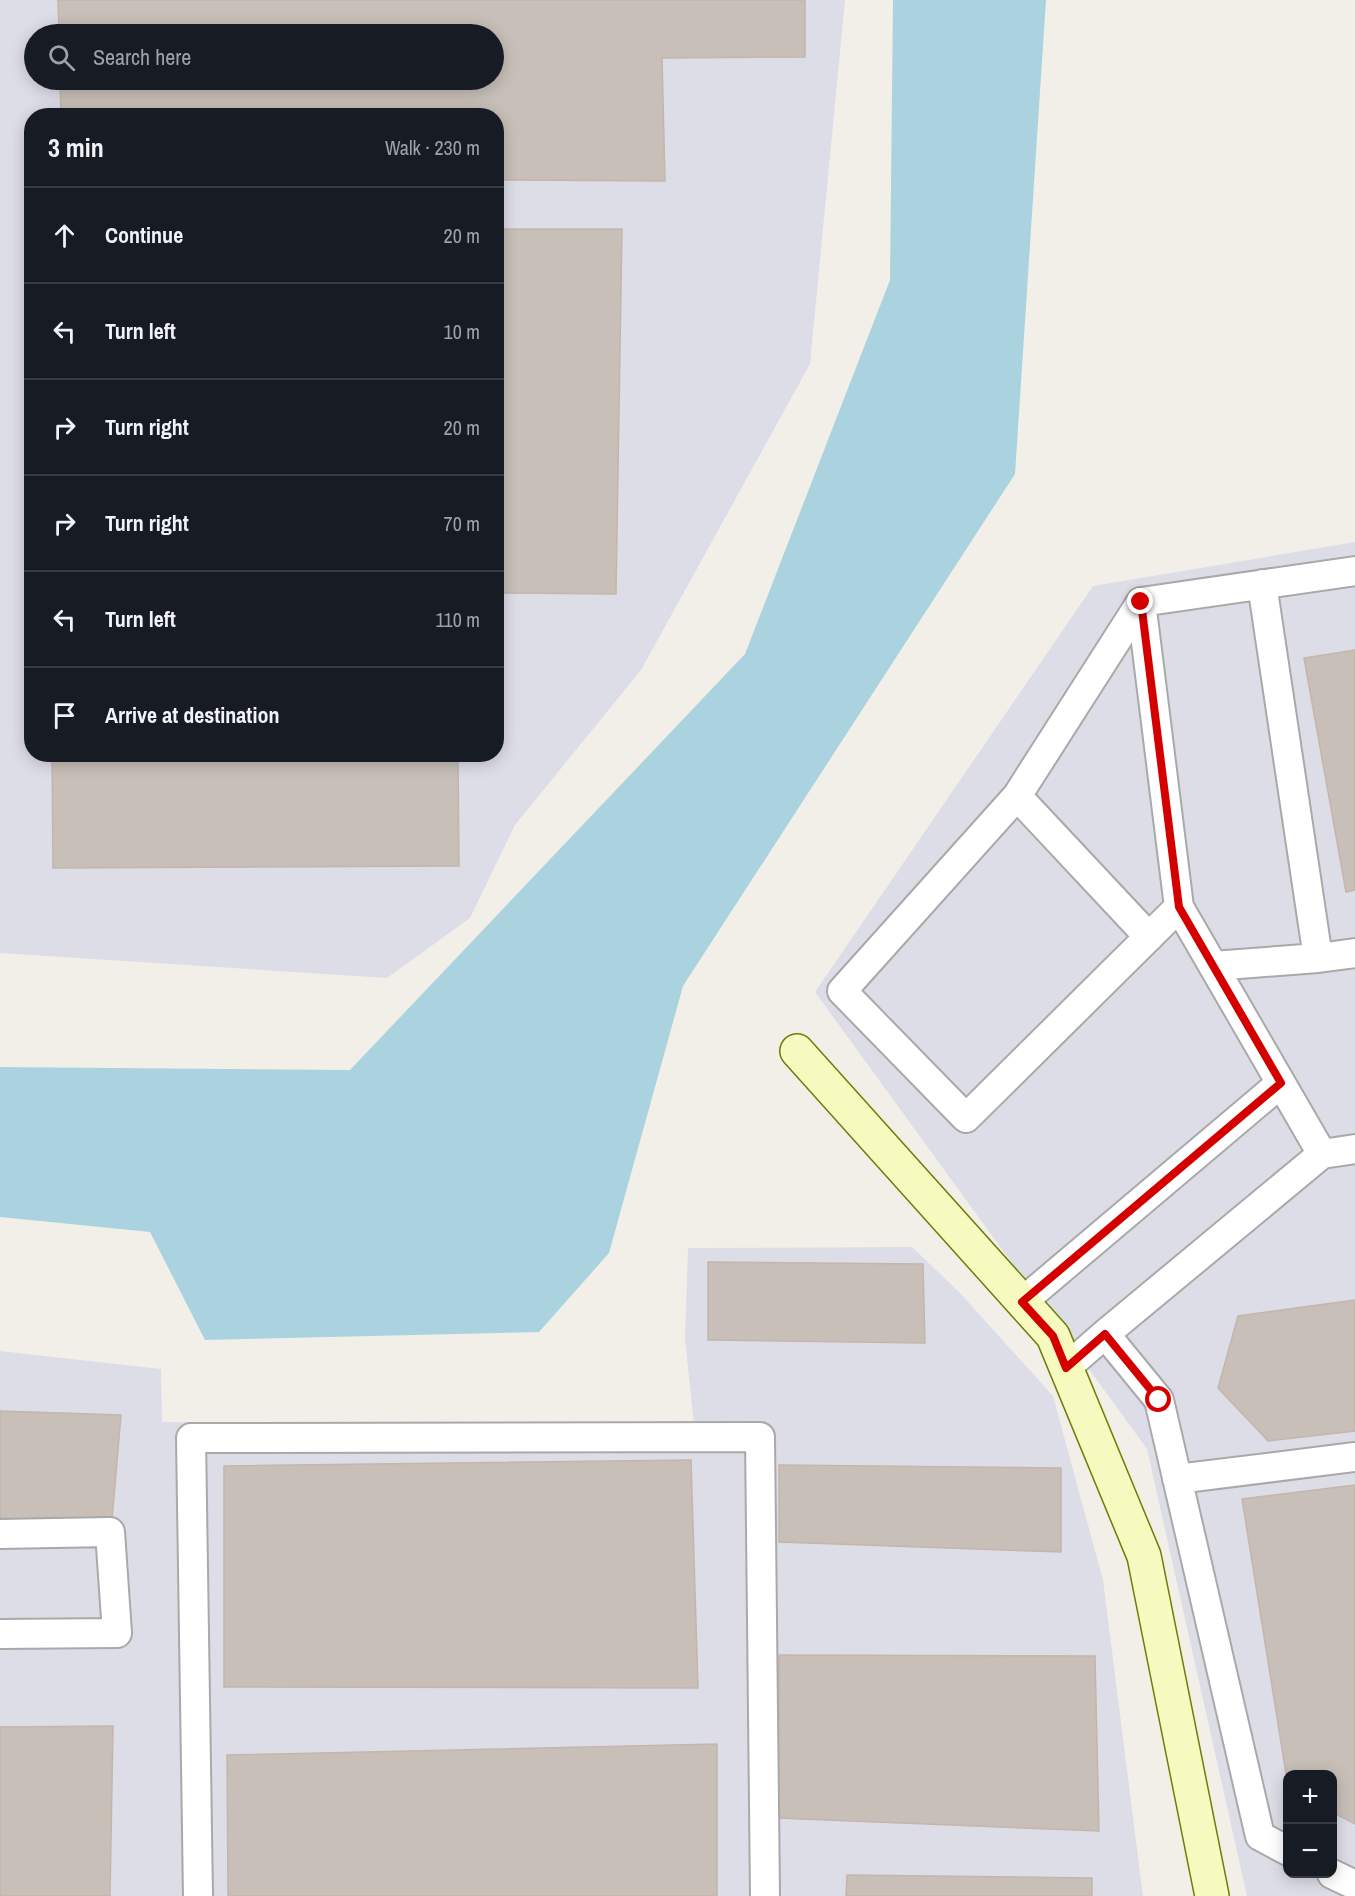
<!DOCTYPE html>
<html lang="en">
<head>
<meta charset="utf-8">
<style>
  :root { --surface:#171b24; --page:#20242c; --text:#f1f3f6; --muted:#9ea1a6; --line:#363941 }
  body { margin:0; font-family:"Archivo Narrow",sans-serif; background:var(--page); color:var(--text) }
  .controls { position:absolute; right:18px; bottom:18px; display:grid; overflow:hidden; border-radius:12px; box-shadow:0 3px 15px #0003 }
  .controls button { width:54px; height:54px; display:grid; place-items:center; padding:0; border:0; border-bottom:2px solid var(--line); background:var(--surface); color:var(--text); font:30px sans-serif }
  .stop { position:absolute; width:18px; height:18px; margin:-14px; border:4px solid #d40000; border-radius:50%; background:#fff }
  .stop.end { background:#d40000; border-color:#fff; box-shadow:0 2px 6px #0008 }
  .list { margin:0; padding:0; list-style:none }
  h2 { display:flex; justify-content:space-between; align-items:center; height:78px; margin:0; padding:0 24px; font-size:26px }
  h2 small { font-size:20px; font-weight:400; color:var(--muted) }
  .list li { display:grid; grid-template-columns:39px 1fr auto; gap:18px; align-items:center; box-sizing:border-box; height:96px; padding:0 24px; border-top:2px solid var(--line) }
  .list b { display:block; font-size:22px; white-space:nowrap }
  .list em { font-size:20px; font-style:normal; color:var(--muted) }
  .icon { flex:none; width:33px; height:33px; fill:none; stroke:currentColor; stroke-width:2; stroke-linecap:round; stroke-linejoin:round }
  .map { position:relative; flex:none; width:1355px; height:1896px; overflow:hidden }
  .search { position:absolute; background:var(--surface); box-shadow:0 3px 15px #0003; left:24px; top:24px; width:480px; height:66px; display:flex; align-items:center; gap:15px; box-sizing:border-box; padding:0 21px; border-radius:33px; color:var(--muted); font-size:22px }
  .panel { position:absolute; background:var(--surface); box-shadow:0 3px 15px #0003; left:24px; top:108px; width:480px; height:654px; border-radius:24px }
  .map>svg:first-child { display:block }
</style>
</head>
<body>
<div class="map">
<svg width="1355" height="1896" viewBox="0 0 1355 1896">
  <rect width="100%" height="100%" fill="#f2efe9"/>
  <path fill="#dddde8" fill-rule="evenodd" d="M0 0H845L810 364 641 670 515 825 470 918 387 978 0 953ZM34 34H494V80H34ZM32 116H496V754H32Z
    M1355 542V1896H1247L1147 1449 815 992 1093 586ZM1288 1774H1332V1874H1288Z
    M912 1247 960 1293 1053 1396 1103 1580 1143 1896H0V1351L161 1369 162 1422 694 1425 685 1339 688 1248Z"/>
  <path fill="#aad3df" d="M893 0H1046L1015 474 683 986 609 1253 539 1332 205 1340 150 1232 0 1217V1067L350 1070 745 654 890 280Z"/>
  <path fill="#c7bfb8" stroke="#c4b6ab" stroke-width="1.5" d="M58 0H805V57L662 58 665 181 496 180V116H61L60 80H494V34H59Z
    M496 229H622L616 594 496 593Z
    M1355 650V890L1346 892 1304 658Z
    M52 754H458L459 866 53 868Z
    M708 1262 923 1264 925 1343 708 1340Z
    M1355 1300V1431L1268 1441 1218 1388 1238 1316Z
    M0 1411 121 1415 112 1520 0 1518Z
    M691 1460 698 1688 224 1687V1466Z
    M779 1465 1061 1468V1552L779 1542Z
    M1355 1485V1824L1332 1812V1774H1288V1786L1242 1499Z
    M779 1655 1095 1656 1099 1831 778 1818Z
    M113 1726 110 1896H0V1727Z
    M717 1744V1896H228L227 1755Z
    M847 1875 1092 1878V1896H846Z"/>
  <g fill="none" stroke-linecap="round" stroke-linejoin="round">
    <g stroke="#a9a9a9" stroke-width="32">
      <path id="street" d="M1262 584 1318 958 1355 953
        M1141 602 1179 907
        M1017 796 1149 937
        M1213 966 1318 958
        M1322 1154 1355 1149
        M1022 1302 1281 1083
        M1066 1368 1105 1334
        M1177 1479 1355 1457
        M0 1534 110 1532 117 1633 0 1634
        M1288 1851 1260 1836 1159 1400 1105 1334 1322 1154 1179 907 966 1118 842 991 1017 796 1141 602 1355 571
        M1332 1874 1355 1885
        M198 1896 191 1438 760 1437 765 1896"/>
    </g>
    <g stroke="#707d05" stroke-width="36">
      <path id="secondary" d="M797 1051 1053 1336 1144 1556 1212 1896"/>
    </g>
    <use href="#street" stroke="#fff" stroke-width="28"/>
    <use href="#secondary" stroke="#f7fabf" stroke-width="33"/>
  </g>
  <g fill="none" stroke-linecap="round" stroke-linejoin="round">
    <path stroke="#d40000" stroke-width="8" d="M1141 602 1179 907 1281 1083 1022 1302 1053 1336 1066 1368 1105 1334 1159 1400"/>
  </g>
</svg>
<div class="controls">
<button>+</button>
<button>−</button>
</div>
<div class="stop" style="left:1159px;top:1400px"></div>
<div class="stop end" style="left:1141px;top:602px"></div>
<div class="search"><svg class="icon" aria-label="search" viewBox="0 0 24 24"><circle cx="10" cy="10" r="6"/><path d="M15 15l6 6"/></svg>Search here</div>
<section class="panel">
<h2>3 min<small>Walk · 230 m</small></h2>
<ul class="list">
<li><svg class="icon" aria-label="ahead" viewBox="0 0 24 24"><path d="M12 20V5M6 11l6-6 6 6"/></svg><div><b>Continue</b></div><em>20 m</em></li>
<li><svg class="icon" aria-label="left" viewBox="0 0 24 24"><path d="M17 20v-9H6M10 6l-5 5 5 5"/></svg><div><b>Turn left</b></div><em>10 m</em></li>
<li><svg class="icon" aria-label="right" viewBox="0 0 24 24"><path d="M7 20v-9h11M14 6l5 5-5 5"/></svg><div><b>Turn right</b></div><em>20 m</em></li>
<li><svg class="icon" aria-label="right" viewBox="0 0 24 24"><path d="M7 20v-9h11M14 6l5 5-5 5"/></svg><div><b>Turn right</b></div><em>70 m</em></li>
<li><svg class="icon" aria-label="left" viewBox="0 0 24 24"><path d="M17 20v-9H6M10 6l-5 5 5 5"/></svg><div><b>Turn left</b></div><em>110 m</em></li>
<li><svg class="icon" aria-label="arrive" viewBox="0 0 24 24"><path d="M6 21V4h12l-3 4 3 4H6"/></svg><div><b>Arrive at destination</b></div></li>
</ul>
</section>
</div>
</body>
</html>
